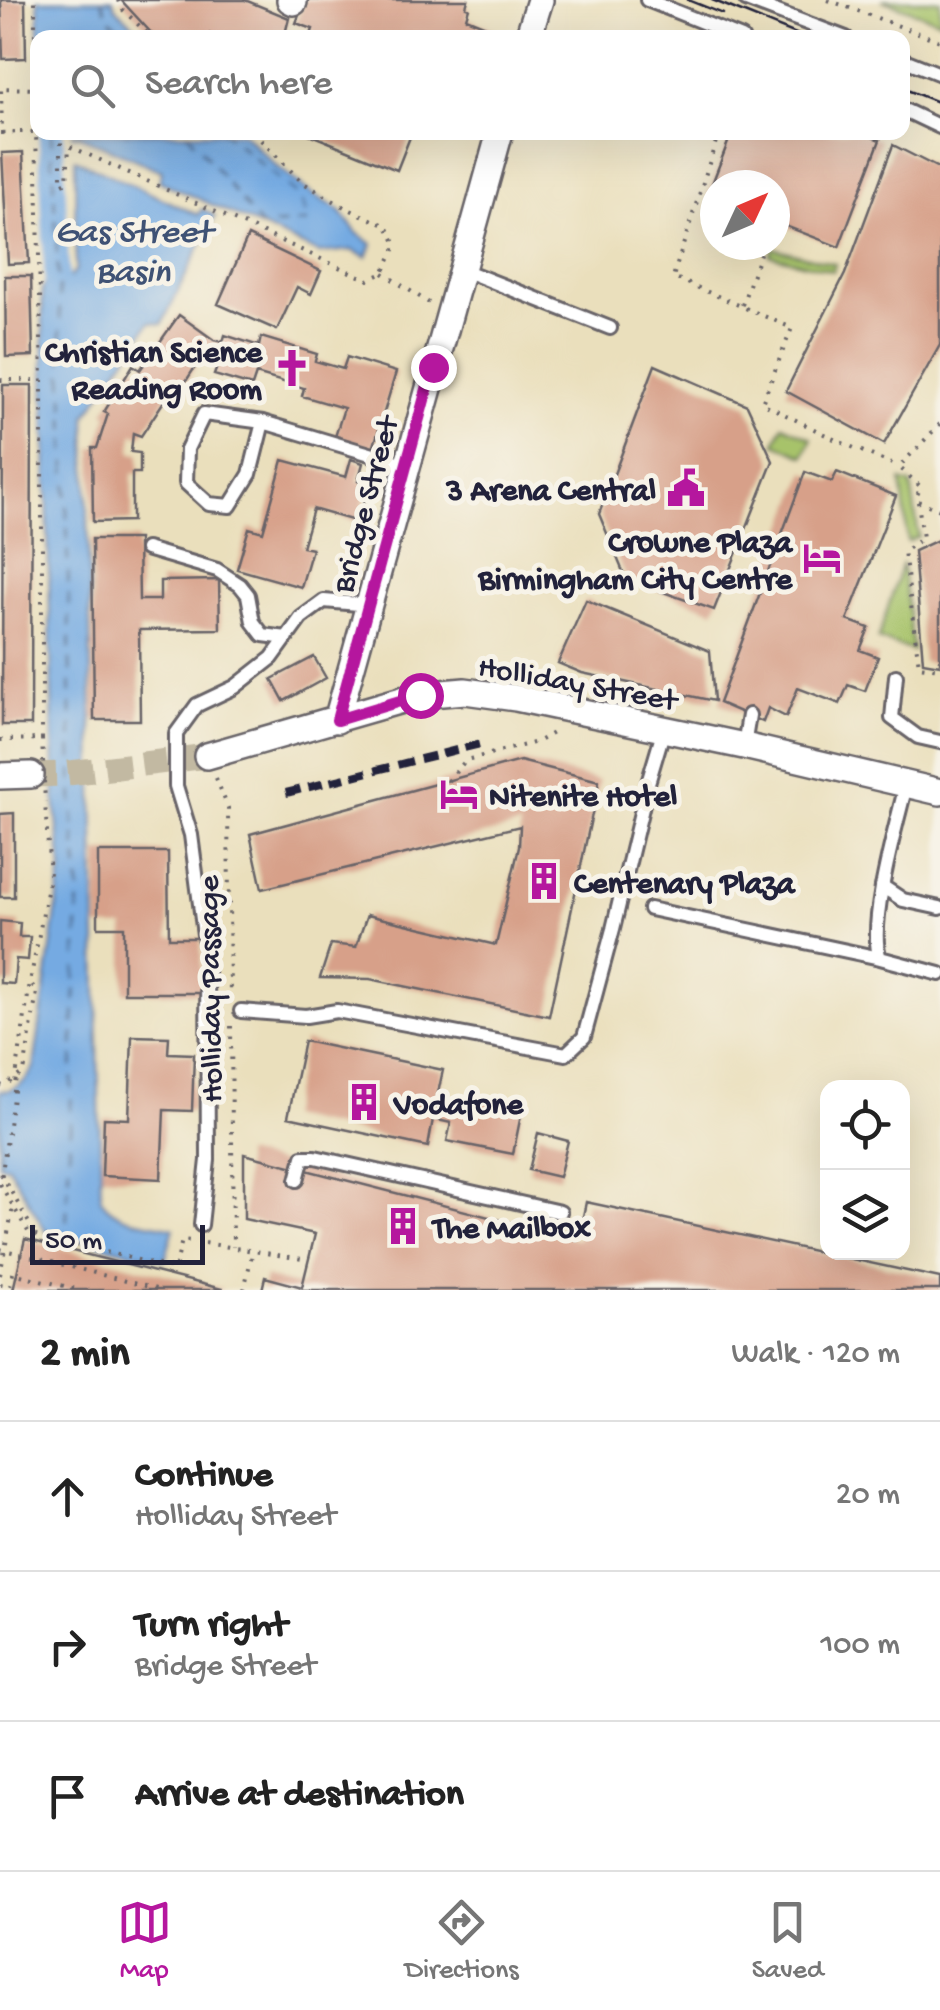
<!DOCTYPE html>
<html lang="en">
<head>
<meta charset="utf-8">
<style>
  :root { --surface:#fff; --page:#f6f6f6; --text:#222; --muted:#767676; --line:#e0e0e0; --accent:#b5179e }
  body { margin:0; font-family:"Gochi Hand",sans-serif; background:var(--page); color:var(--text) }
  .controls { position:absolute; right:30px; bottom:30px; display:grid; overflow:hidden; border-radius:20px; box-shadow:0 10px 40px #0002 }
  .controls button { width:90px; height:90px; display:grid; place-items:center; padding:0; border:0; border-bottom:2px solid var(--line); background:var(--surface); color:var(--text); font:50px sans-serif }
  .compass { position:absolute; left:700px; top:170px; width:90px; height:90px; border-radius:50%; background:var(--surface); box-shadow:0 10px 40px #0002; rotate:46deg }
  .scale { position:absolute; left:30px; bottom:25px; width:175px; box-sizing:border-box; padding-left:10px; border:5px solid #22223b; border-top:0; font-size:28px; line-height:35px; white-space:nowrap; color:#22223b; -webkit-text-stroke:8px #f7f3e8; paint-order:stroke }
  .stop { position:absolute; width:30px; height:30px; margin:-22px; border:8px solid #b5179e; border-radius:50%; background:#fff }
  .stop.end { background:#b5179e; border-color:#fff; box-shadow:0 2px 10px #0008 }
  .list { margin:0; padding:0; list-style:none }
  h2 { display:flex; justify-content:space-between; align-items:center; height:130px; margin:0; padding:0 40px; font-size:42px }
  h2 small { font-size:32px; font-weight:400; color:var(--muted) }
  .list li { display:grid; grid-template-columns:65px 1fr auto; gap:30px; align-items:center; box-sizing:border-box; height:150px; padding:0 40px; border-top:2px solid var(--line) }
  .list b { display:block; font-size:38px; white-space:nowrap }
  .list p { margin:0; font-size:32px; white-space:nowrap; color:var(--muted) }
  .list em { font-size:32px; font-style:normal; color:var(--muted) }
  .icon { flex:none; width:55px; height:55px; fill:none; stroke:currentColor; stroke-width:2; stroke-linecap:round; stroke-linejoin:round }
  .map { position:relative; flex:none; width:940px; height:1290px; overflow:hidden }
  .search { position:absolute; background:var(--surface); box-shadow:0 10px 40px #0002; left:30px; right:30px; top:30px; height:110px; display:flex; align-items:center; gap:25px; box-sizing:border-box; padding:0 35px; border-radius:20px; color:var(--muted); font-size:38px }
  .sheet { height:580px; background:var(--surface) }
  nav { display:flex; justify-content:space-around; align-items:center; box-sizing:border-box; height:140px; border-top:2px solid var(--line); background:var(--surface); font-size:28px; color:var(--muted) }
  nav a { display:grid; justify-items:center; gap:5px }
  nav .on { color:var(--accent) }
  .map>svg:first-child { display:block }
</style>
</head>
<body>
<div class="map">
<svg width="940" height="1290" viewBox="0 0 940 1290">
  <rect width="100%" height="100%" fill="#f7f3e8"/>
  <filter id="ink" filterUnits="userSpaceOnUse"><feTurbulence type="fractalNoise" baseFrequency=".01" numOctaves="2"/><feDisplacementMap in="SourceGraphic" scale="20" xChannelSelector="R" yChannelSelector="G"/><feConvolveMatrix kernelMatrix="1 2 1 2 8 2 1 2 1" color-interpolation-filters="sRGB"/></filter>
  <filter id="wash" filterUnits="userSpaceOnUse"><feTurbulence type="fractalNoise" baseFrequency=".0048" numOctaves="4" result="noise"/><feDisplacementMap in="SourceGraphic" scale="40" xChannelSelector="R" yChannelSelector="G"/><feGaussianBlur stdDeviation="2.25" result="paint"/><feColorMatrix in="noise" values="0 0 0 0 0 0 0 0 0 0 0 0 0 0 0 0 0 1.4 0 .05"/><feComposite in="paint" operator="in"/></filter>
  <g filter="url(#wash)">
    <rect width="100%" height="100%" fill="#eadfbc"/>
    <path fill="#a7c36a" stroke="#647252" stroke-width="2.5" d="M883 0H940V21L882 0Z
      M773 248 835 264 833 271 770 255Z
      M783 425 812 438 804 456 775 443Z
      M901 481 911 484 919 537 908 542Z
      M902 563 913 651 878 639Z"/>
    <path fill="#74aae2" stroke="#4b668e" stroke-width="2.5" d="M38 0H113L115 7 146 37H39Z
      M72 133H243L276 166 308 191 339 210 357 233 372 244 367 257 351 250 319 253 159 181 162 171 78 135H72Z
      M75 159 198 215 202 209 215 216 162 324 150 322 86 416 101 1199C116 1222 149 1222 174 1228L165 1260 46 1232 8 1166 0 1165V1091C17 1091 26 1082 34 1067L62 870 55 800 53 742 42 288 56 274 67 281 76 269Z"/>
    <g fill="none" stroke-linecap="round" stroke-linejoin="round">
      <path stroke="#74aae2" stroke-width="25" d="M51 132 58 307"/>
      <path stroke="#3f5275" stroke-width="2.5" stroke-dasharray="12 10" stroke-linecap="butt" d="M101 0 109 18 128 38
        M51 132 65 418 73 810 79 887 66 1237
        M187 132 261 226 308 222 301 198 224 132"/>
    </g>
    <g id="blocks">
      <path fill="#d7a089" d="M1 0H25L26 58 3 59Z
        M121 0H245L289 18 284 38H217L210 34 209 38H156Z
        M305 0H468L466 7 469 8 466 18 501 32 499 38H310L313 29 296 23Z
        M304 132H412L397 170Z
        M732 132H860L880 140 839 247 775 222V185H715V199L707 197Z
        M893 145 940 169V345L884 444 786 391 845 274Z
        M23 152 29 263 8 264 2 153Z
        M248 236 321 271 311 294 297 287 277 330 218 304Z
        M5 276H31L33 356 6 357Z
        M179 315 214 340 223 342 225 335 259 346 261 337 317 354 315 361 343 369 347 357 396 372 373 449 335 437 344 408 302 396 304 388 256 374 252 386 214 375 217 367 199 361 177 395 170 392 141 436 133 433 131 452 140 453V473H132V521L93 522 92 448H97L108 414 104 412 133 365 140 370Z
        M655 365 747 405 773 461 714 610 626 579 599 514Z
        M3 385H32L31 725H2Z
        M351 459 363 463 358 481 369 484 358 522 313 509 302 547 312 549 301 587 237 569 249 528 263 532 283 460 346 477Z
        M805 472 832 482 837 472 896 496 847 620 869 628 860 650 878 657 865 691 848 685 840 704 798 688 786 717 768 708 763 722 719 703Z
        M92 539H138L139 600H160V581L219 580 220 629 139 630 140 720H94Z
        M940 539V665L923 662 914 551Z
        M586 600 710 651 714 701 582 673 558 663Z
        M314 657 326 678 284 701 272 679Z
        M520 761 599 781 549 1016 370 979 320 978 331 944 356 947 367 915 496 945 519 847 520 826 262 889 250 834Z
        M14 813V897H0V814Z
        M98 852H168L169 938H201V993H124V927H98Z
        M0 921 20 923 19 937H30L28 960 16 959 14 984 0 983Z
        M132 1036 169 1037 168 1053 194 1054 192 1111 164 1110 161 1179 102 1176 104 1118 129 1119Z
        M304 1041 443 1070 435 1107 455 1110 458 1097 522 1110 513 1154 447 1141 451 1123 433 1119 428 1147 288 1117Z
        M538 1133 568 1141 559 1177 529 1170Z
        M244 1154 578 1240 586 1202 940 1278V1290H262L265 1277 302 1287 315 1234 244 1219Z
        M25 1239 222 1289V1290H13Z"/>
    </g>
  </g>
  <g filter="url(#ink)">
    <use href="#blocks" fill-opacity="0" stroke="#686468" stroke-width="2.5"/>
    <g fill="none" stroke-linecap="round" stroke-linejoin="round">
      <path stroke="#c2b9a2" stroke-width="25" stroke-dasharray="25 12" stroke-linecap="butt" d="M31 775 61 774 207 756"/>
      <g stroke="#686468" stroke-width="18">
        <path id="service" d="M647 0 742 38
          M746 0 846 38
          M902 59 940 74
          M902 109 940 127
          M461 269 610 328
          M263 422 250 474 230 506 209 504 186 483 187 449 204 414 263 422 407 465
          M146 549 217 570 240 585 248 595 253 622 263 635 287 638
          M896 676 892 718 918 737 940 742
          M744 746 749 715
          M906 785C897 823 867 925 880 958L940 974
          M882 886 903 900 940 908
          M650 909 880 958
          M241 1011 306 1016 337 1011 566 1054 584 1037 613 929 648 783 664 729
          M297 1180 303 1157H315L560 1212
          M201 1225 208 1160 207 958 191 835 176 786V734L197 705 235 687 272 658 301 618 324 601 370 605"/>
      </g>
      <g stroke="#686468" stroke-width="30">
        <path id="minor" d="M290 0 294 2
          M528 38 540 0
          M337 720 500 132
          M207 756 419 695 465 691 516 698 744 746 940 792
          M0 776 31 775"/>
      </g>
      <path stroke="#686468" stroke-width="4" stroke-dasharray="2.5 8" stroke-linecap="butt" d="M118 0 120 7 152 38
        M828 0 940 41
        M61 132V180L63 184 67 182 69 146 368 280 383 273 394 250V240L387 226 346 208 302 182 253 132
        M719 132 673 277 792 328 762 403 838 441 899 467
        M0 133H2L1 88 35 89
        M2 133 20 132
        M383 273 429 303
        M742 305 763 245
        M0 380H42
        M940 424 899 467 921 487 917 495 923 538 904 551 919 666 940 669
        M918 501 940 510
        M0 740 42 739V380L35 89V0
        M216 778 228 808 230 996
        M448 781 466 760 537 742 556 731
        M231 1026 233 1247
        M0 1085 4 1086 24 1072 37 992 30 982 50 876 45 802
        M1 1174 36 1235
        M0 1184 29 1233 36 1235 175 1269 182 1240 190 1241
        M205 1243 308 1260
        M21 1254 160 1290
        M0 1275 13 1207
        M0 1284 10 1286 13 1273 80 1290
        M244 1290 253 1250"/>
      <use href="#service" stroke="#fff" stroke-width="12"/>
      <use href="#minor" stroke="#fff" stroke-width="25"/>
      <path stroke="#22223b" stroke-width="2.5" d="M688 0 723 14
        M712 0 806 38
        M902 88 940 103"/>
      <path stroke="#22223b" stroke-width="8" stroke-dasharray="15 8" stroke-linecap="butt" d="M286 793 480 744"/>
      <path stroke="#686468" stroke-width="4" stroke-dasharray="2.5 8" stroke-linecap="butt" d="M20 132H38
        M42 739 45 802
        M0 1186 30 982
        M0 1249 21 1254"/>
    </g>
  </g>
  <g fill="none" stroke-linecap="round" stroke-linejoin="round" filter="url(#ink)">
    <path stroke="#b5179e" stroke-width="12" d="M420 695 337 720 433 367"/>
  </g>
  <defs>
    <g id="church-bare" transform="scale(3)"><path d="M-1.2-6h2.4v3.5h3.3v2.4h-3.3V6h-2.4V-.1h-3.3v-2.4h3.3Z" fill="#b5179e" stroke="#f7f3e8" stroke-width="2.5" paint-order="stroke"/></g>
    <g id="civic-bare" transform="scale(3)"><path d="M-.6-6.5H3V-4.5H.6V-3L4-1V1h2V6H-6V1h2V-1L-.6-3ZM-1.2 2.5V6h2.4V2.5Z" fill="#b5179e" stroke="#f7f3e8" stroke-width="2.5" paint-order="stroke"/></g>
    <g id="hotel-bare" transform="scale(3)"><path d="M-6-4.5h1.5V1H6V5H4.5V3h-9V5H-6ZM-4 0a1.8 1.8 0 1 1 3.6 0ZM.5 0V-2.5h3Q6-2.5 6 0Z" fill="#b5179e" stroke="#f7f3e8" stroke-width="2.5" paint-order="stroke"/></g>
    <g id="building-bare" transform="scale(3)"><path d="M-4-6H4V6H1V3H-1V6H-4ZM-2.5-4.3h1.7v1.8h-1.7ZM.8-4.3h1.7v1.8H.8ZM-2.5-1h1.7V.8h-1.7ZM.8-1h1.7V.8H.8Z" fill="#b5179e" stroke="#f7f3e8" stroke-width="2.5" paint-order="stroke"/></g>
  </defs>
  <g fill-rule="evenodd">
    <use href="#church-bare" x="292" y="368"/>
    <use href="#civic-bare" x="686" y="488"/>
    <use href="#hotel-bare" x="822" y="558"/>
    <use href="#hotel-bare" x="459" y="794"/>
    <use href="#building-bare" x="544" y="881"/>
    <use href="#building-bare" x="364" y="1102"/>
    <use href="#building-bare" x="403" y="1226"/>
  </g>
  <g text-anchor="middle" stroke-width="10" stroke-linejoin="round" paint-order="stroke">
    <g font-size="32" font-weight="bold" fill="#22223b" stroke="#f7f3e8" text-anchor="start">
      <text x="262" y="361" text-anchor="end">Christian Science<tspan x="262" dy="37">Reading Room</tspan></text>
      <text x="656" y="499" text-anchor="end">3 Arena Central</text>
      <text x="792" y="551" text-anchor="end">Crowne Plaza<tspan x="792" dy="37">Birmingham City Centre</tspan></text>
      <text x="489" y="805">Nitenite Hotel</text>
      <text x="574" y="892">Centenary Plaza</text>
      <text x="394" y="1113">Vodafone</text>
      <text x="433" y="1237">The Mailbox</text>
    </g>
    <g font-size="32" fill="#22223b" stroke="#f7f3e8">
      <text transform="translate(363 504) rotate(-75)" y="11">Bridge Street</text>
      <text transform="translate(578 681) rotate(10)" y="11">Holliday Street</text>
      <text transform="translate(208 989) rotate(-91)" y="11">Holliday Passage</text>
    </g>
    <g font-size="35" font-style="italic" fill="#3f5275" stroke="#f7f3e8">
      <text x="133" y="241">Gas Street<tspan x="133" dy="40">Basin</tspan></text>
    </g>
  </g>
</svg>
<div class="controls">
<button><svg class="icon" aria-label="locate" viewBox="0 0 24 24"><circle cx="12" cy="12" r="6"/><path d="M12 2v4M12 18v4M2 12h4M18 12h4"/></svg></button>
<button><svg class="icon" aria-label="layers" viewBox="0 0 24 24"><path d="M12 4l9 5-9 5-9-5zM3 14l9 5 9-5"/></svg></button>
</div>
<svg class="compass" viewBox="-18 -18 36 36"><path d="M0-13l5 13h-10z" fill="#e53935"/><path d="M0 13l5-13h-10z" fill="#767676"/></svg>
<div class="scale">50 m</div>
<div class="stop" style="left:420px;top:695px"></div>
<div class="stop end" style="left:433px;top:367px"></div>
<div class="search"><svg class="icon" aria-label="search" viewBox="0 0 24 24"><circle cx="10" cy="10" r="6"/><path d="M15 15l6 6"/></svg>Search here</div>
</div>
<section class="sheet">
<h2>2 min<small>Walk · 120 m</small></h2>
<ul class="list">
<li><svg class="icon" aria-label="ahead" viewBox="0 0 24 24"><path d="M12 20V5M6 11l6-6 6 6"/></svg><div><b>Continue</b><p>Holliday Street</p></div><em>20 m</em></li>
<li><svg class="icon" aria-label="right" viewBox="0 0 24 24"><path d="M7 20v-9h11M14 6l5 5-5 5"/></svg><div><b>Turn right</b><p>Bridge Street</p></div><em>100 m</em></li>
<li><svg class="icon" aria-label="arrive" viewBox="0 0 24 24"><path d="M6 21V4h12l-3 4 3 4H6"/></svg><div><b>Arrive at destination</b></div></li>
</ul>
</section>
<nav>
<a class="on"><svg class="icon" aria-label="map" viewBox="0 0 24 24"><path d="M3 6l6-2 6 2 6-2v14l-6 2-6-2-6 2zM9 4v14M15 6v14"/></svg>Map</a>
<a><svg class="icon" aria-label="directions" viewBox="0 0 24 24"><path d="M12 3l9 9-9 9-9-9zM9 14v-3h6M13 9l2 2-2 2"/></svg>Directions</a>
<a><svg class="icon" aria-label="saved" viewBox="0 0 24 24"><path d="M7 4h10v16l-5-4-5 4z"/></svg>Saved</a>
</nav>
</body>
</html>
